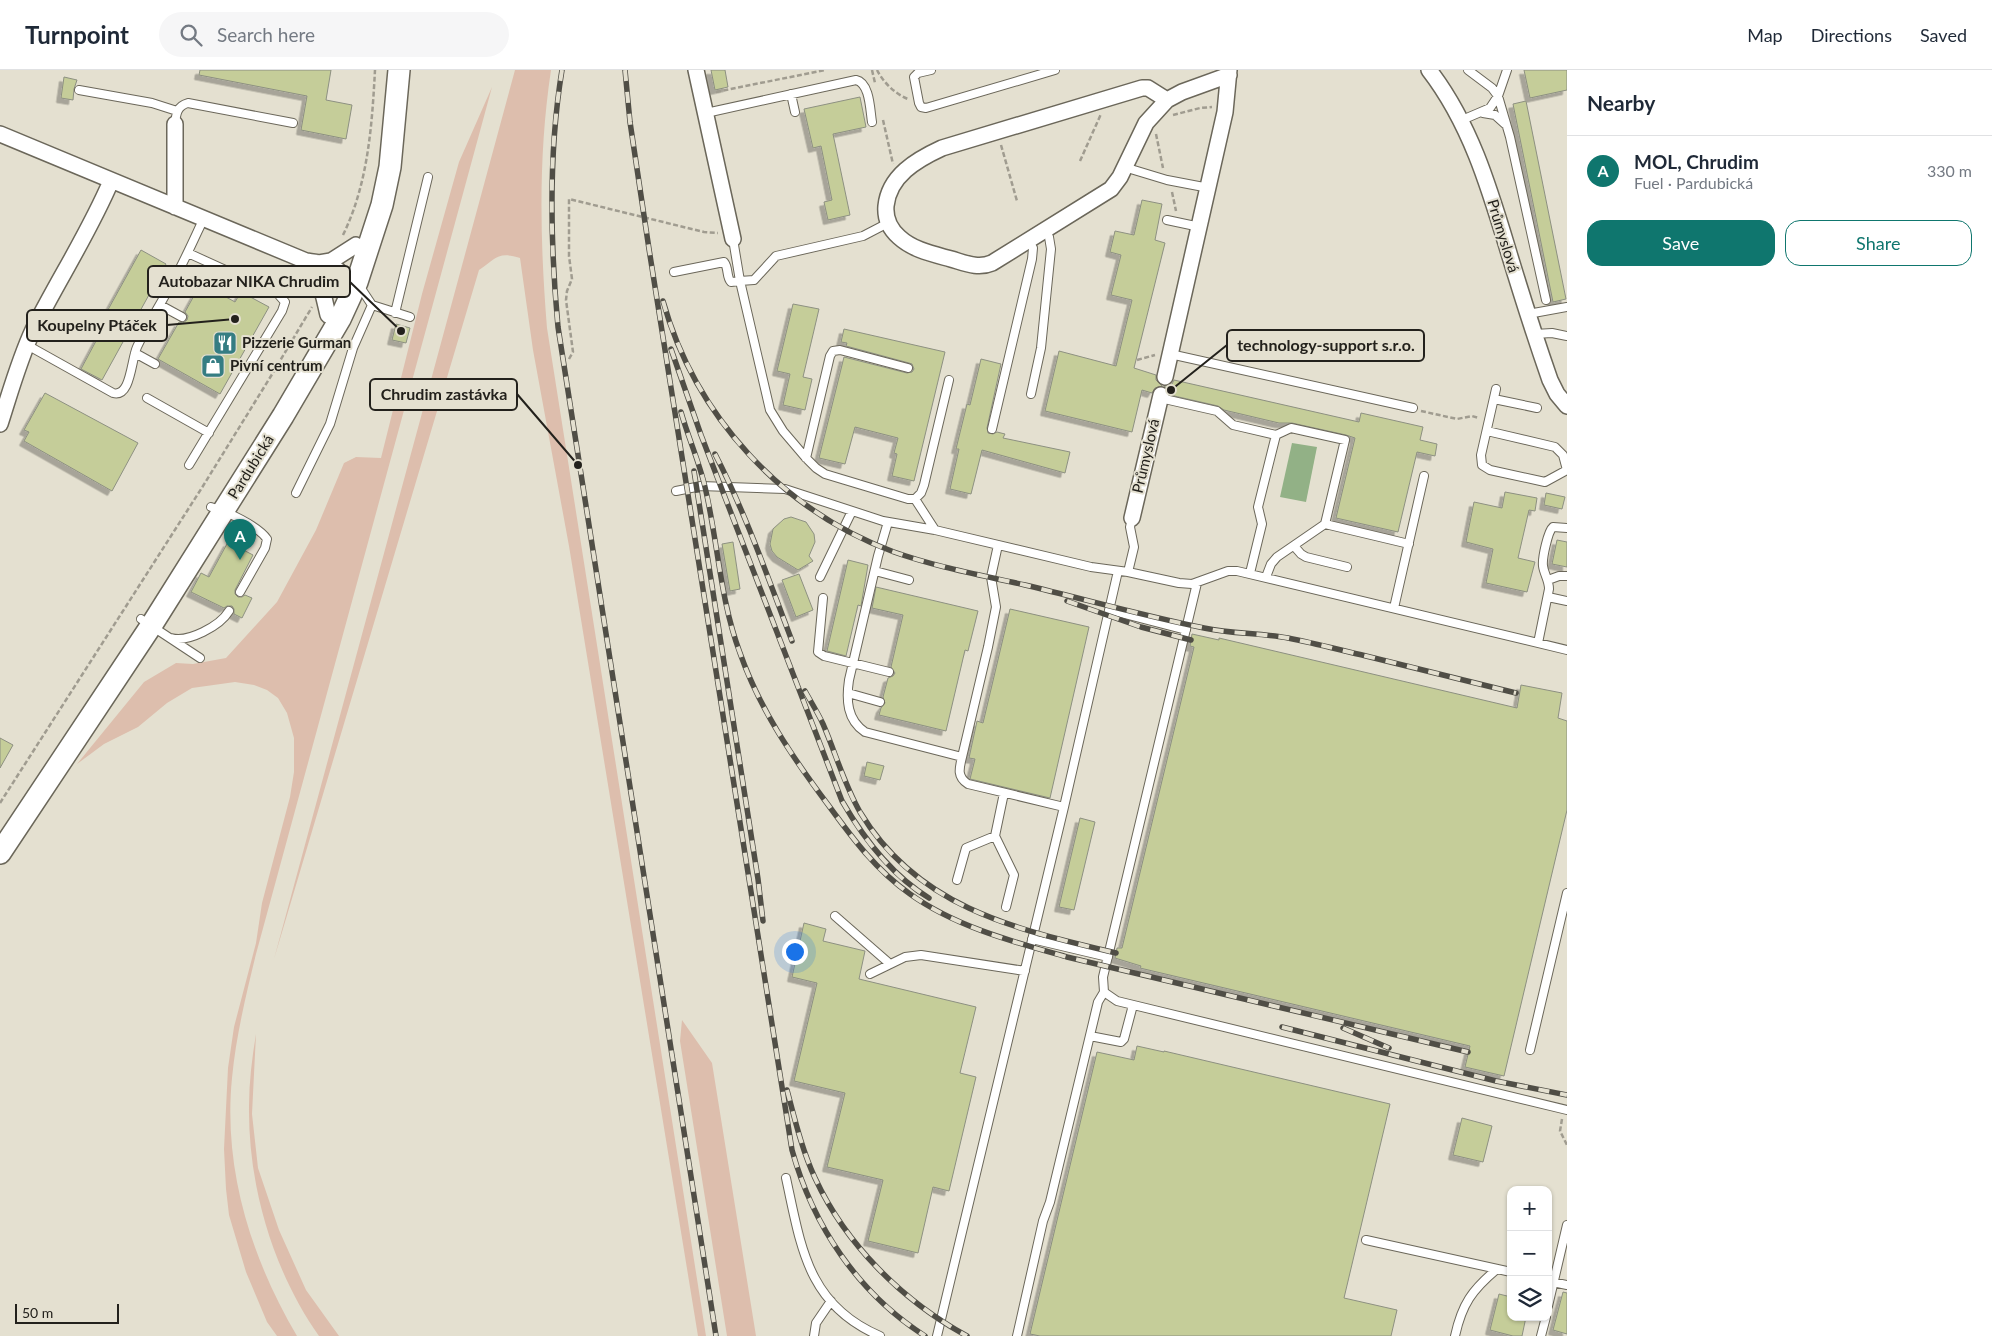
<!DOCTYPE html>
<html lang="en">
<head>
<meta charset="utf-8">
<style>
  :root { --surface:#fff; --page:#f6f6f7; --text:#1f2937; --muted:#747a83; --line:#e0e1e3; --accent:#0f766e }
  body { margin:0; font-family:Lato,sans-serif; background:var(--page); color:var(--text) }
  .controls { position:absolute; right:15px; bottom:15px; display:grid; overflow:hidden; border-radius:10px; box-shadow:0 1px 4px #0004 }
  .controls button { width:45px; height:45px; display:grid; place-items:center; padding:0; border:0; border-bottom:1px solid var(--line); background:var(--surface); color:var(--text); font:25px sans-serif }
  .scale { position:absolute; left:15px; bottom:12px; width:104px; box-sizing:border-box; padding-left:5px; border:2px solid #23211c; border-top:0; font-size:14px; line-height:18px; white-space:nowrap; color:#23211c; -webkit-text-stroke:4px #e4e0d0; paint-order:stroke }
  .you { position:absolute; left:794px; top:881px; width:18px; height:18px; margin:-12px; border:4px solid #fff; border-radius:50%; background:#1a73e8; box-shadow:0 0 0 8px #1a73e833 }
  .badge { display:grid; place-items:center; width:32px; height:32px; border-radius:50%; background:var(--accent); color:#fff; font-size:16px; font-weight:700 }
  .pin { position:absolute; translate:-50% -41px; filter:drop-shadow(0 1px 2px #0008) }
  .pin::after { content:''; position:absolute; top:26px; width:18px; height:15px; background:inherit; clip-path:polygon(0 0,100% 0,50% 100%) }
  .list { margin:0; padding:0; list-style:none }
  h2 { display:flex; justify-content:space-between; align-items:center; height:65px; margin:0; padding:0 20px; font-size:21px }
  h2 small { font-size:16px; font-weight:400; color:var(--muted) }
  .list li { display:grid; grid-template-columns:32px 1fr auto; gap:15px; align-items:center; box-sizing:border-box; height:70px; padding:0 20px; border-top:1px solid var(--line) }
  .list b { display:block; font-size:19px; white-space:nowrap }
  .list p { margin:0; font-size:16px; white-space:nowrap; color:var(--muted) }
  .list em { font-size:16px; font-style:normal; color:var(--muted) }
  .actions { display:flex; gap:10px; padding:15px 20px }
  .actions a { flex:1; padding:11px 0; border:1px solid var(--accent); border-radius:15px; text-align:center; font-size:18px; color:var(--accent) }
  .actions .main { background:var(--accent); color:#fff }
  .icon { flex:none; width:28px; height:28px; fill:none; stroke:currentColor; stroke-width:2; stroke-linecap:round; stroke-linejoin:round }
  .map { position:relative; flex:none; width:1567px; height:1266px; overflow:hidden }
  header { display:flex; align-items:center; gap:30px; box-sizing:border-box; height:70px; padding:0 25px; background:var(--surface); border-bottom:1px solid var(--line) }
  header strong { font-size:24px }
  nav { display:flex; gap:28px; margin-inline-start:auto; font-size:18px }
  .search { width:350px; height:45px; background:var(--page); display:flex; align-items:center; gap:12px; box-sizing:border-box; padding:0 18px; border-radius:28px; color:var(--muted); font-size:19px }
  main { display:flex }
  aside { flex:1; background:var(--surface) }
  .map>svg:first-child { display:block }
</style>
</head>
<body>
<header>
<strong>Turnpoint</strong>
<div class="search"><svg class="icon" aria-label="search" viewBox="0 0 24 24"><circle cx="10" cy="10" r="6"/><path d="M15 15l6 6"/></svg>Search here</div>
<nav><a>Map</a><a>Directions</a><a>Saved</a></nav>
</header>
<main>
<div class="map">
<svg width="1567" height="1266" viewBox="0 0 1567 1266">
  <defs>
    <filter id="shadow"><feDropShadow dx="-4.5" dy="4.5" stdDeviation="0" flood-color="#0004"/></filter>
  </defs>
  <rect width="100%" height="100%" fill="#e4e0d0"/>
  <path fill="#ddbead" d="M515 0H551C538 86 540 172 547 258L706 1266H698L569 476 533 280 520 188C497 181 496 189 479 200L274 889Z
    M492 17 256 884C246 925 236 966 232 1008 223 1099 251 1188 297 1266H277L267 1252 246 1202 229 1145 226 1119 224 1079 228 998 234 957 256 873 262 833 290 727 294 702V668L287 643 278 628 267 620 254 615 235 612 192 618 167 633 138 657 104 674 77 694 144 612 176 593 193 594 226 588 277 532 316 460 344 393 356 387 381 388 422 224 459 92Z
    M682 950 712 993 756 1266H727L680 971Z
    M256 964 252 1044 258 1098 279 1160 306 1220 339 1266H319C273 1201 248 1116 249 1036 249 1012 252 988 256 964Z"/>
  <path fill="#92b186" d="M1292 373 1317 377 1306 432 1280 427Z"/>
  <path fill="#c5cd99" stroke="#8d9081" filter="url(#shadow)" d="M200 0H331L326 30 352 35 346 69 301 60 307 26 199 5Z
    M711 0H725L728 17 715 20Z
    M1524 0H1567V20L1530 28Z
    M64 7 77 10 74 19 73 30 61 28Z
    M860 27 866 57 833 64 850 145 828 150 824 132 832 130 821 76 813 78 804 39Z
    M1526 31 1566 229 1553 232 1513 34Z
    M1142 130 1162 134 1155 170 1165 173 1134 298 1156 305V310L1162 316 1155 318 1152 323 1142 320 1132 362 1045 341 1059 281 1116 296 1132 230 1111 225 1121 185 1110 182 1115 161 1134 165Z
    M141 180 166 194 102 310 81 299 103 258 99 256Z
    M201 213 235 232 241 222 269 237 220 324 158 289 179 252 183 253 187 250 188 246 185 242Z
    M793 234 819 239 803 307 812 309 805 340 783 335 790 304 777 301Z
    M396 254 410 258 406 273 392 270Z
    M844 259 945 282 914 411 892 406 897 384 894 383 898 368 855 357 845 394 819 388 844 287 907 303 912 302 914 299 912 294 909 293 846 276 847 273 841 272Z
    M981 289 1001 294 987 358 988 363 993 364 997 362 1005 364 1003 368 1070 382 1065 403 982 380 971 424 950 419 959 379H956L967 334 970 335Z
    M1174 310 1359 352 1361 343 1423 357 1420 370 1437 374 1435 386 1417 382 1398 462 1336 448 1355 368 1346 365 1292 353H1279L1224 340 1218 336 1170 325 1168 319 1164 316 1172 314Z
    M45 323 138 373 112 421 24 371 29 362 24 360Z
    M1505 422 1537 428 1535 441 1529 440 1518 488 1535 492 1527 522 1486 513 1493 479 1466 472 1474 432 1502 438Z
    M1546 423 1565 427 1562 439 1544 435Z
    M791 447 806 452 814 464 815 472 809 486 813 491 798 500 777 487 772 481 770 474 773 459 784 449Z
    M1557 470 1567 472V497L1552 494Z
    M228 472 253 485 235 520V524L238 527H242L245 525 252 528 242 548 234 544V539L232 536H227L224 538 191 522 201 503 209 507Z
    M733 472 740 519 730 521 722 474Z
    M848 490 868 495 861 536 858 535 846 586 827 581Z
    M799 504 813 540 796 547 782 510Z
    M876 517 978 541 968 581 965 580 946 661 879 645 881 638 885 633 883 627 888 608 893 606 895 603 891 597 903 545 872 538Z
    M1010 539 1089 557 1050 728 970 709 975 689 969 688 977 651 983 653Z
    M1192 564 1219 570V568L1517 638 1521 615 1562 623 1558 648 1567 651V740L1504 1006 1465 997 1470 976 1140 898 1141 896 1115 888 1117 878H1122L1194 577 1190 576Z
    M0 668 13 675 0 698Z
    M867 692 884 696 880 710 864 706Z
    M1080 748 1095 752 1074 840 1059 837Z
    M804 853 826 859 823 871 865 881 859 909 976 937 960 1003 976 1007 949 1121 933 1117 918 1183 868 1171 883 1110 827 1097 845 1023 794 1011 817 913 792 907Z
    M1137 976 1164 982V981L1390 1034 1344 1228 1397 1240 1391 1266H1040L1030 1264 1097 982 1134 990Z
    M1462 1048 1492 1056 1483 1092 1453 1085Z
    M1563 1222 1567 1223V1264L1553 1260Z
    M1499 1224 1511 1227V1247H1526L1522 1266H1513L1490 1260Z"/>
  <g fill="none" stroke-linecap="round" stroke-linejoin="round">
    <g stroke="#6b675a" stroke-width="10">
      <path id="service" d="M931 0 918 3 914 7 919 33 921 37 926 38 1055 0
        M1468 0 1492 18 1498 26 1510 67 1546 230
        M79 20 152 33 177 41
        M791 24 795 42
        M706 43 856 10C870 13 870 40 872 52
        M1483 43 1495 45 1505 54
        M1462 50 1490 38 1498 26 1507 0
        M175 54C176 44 177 36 188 33L293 53
        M1124 97 1167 110 1209 118
        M1167 150 1200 157
        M733 169 740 211 754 210 776 186 863 166 888 153
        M188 183 278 224 285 232 282 241 189 395
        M674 202 724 192C729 198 726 207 731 212L740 211 770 340 783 361 806 388 816 398 825 404 908 429H915L921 423 924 415 949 310
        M358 214 372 235 410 247
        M160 235 182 247
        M395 243 428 107
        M1528 244 1567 237
        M1535 264 1552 263 1567 266
        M27 275 113 323C131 328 131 290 137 277 149 251 165 227 178 202 187 185 195 167 203 150
        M135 283 155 294
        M1170 284 1413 338
        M1496 319 1481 385 1482 395 1490 400 1545 412 1567 400
        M1031 324 1041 278 1051 179 1049 167 1045 160
        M147 328 209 363
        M1160 328 1217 341 1233 355 1276 365 1291 358 1345 370 1325 454 1409 474
        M1494 329 1537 338
        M992 359 1032 189 1033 178 1028 170
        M1487 361 1555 377 1563 385 1567 400
        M806 388 830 286 833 281 840 280 908 298
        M676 421 701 416 785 419 883 451 935 460 1091 497 1128 502 1179 513 1192 514 1228 501H1237L1567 580
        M296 423 330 354 353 278 372 235
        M915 429 935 460
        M211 437C226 441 258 456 267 469L265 478 240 522
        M888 452 878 486 849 610C846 630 847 650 865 662L962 687 988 577 996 537 991 507 998 475
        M1294 476 1301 484 1306 487 1347 497
        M875 501 909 510
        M1128 502 1134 477 1130 457 1132 448
        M1250 503 1262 454 1258 437 1276 365
        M820 507 852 441
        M1266 507 1271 494 1277 487 1325 454
        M1548 510 1559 506H1567
        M1197 513 1103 907 1104 922 1117 931 1567 1040
        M1548 527 1567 531
        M823 528 818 582 824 586 889 602
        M1394 538 1424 406
        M1109 540 1186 560
        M141 549 200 588
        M171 568C188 573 220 556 229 541
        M1538 573 1549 519C1549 510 1544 504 1543 496 1542 488 1548 461 1553 457L1567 458
        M848 623 880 632
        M962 687C959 699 957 707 968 714L1064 737
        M995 766 1004 723
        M957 810 966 778 995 766 1014 805 1006 837
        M835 846 890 894
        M1032 869 1108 887
        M870 904 905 887 921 885 1025 901
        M1090 966 1121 972 1124 969 1133 935
        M1530 980 1567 823
        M786 1108C801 1176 807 1235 880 1266
        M1366 1170 1511 1202
        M1548 1211 1567 1215
        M1548 1236 1567 1155
        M814 1266 816 1253 831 1231
        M937 1266 1064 737 1118 501
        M1017 1266 1043 1151 1050 1132 1098 932 1104 922
        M1455 1266C1462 1234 1472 1220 1497 1199
        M1541 1266 1546 1247"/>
    </g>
    <g stroke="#6b675a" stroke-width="18">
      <path id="minor" d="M696 0 733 169
        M1429 0C1470 53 1489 117 1508 180 1521 223 1535 267 1550 310L1557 324 1567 336
        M1167 30 1146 53 1120 107 1111 119 992 193C978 199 965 193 951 189 933 184 913 180 899 167 890 159 885 148 886 136 889 106 916 90 942 78L1142 18H1148L1167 30 1182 22 1229 5
        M0 64 306 191C321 193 336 193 344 208
        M175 137V54
        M306 191C321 207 323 224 328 245
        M319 193 331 191 356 175
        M1165 307 1225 42 1229 0
        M0 354C10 323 19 290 33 260 58 210 89 163 111 111
        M1132 448 1161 325"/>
    </g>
    <g stroke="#6b675a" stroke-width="24">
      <path id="secondary" d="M0 783 151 556 283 346 340 249 357 212 382 135 390 97 399 0"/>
    </g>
    <path stroke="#a09c90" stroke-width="2.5" stroke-dasharray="5 2.5" stroke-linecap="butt" d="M872 0 875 13
      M877 0C883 12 895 24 908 29
      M716 22 825 0
      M1173 45 1200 38 1212 37
      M883 50 893 94
      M1156 64 1163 98
      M1001 75 1017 131
      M1080 91 1101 44
      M1172 122 1176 141
      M343 165C368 114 372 56 375 0
      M569 289 573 282 566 230 567 221 572 209 569 186V129L704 162 718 163
      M1137 290 1155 285
      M1421 341 1457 349 1472 346 1479 348
      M0 733 203 416 271 306 312 237
      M1562 1049 1560 1061 1567 1075"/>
    <use href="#service" stroke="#fff" stroke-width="8"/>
    <use href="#minor" stroke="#fff" stroke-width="15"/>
    <use href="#secondary" stroke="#fff" stroke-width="21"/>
    <g stroke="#504e46" stroke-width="5.5">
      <path id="rail" d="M562 0C548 85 550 171 558 257L716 1266
        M625 0 630 52 649 179 792 1080C813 1156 858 1223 925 1266
        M663 231C695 346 783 441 894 482 936 497 981 505 1025 515 1084 529 1144 546 1204 558 1232 564 1261 563 1288 568 1314 573 1340 580 1366 586 1416 598 1466 611 1516 623
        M671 279 701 365 842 731C864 769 891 805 929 828
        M681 342C688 367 699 391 705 417 718 472 720 530 740 583 760 640 793 688 829 736 853 769 876 800 910 824 956 857 1014 872 1067 887L1468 982
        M715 384C746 444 768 508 792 571
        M694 401 758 809 763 851
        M1067 531 1141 557 1191 570
        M805 621C811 632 818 643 823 654 836 684 844 714 860 742 918 838 1015 859 1116 883
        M1282 957 1496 1011 1567 1025
        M1343 958 1389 978
        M787 1020C795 1050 802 1080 815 1108 846 1175 903 1231 967 1266"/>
    </g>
    <use href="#rail" stroke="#e4e0d0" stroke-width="4" stroke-dasharray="11" stroke-linecap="butt"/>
  </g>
  <defs>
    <g id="restaurant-square" transform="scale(1.25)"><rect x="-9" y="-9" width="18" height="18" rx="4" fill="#357d83" stroke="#e4e0d0"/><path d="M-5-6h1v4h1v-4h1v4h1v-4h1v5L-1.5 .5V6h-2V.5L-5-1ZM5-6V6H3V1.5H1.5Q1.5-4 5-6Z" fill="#fff"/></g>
    <g id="shop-square" transform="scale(1.25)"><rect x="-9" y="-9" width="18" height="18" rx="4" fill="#357d83" stroke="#e4e0d0"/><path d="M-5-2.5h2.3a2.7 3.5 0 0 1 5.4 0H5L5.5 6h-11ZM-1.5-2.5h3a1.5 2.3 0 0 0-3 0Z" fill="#fff"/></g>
  </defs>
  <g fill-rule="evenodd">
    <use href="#restaurant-square" x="225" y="273"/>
    <use href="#shop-square" x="213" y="296"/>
  </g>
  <g text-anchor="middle" stroke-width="4" stroke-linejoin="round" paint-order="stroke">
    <g font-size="15" fill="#23211c" stroke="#e4e0d0">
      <text transform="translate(1503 166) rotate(73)" y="5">Průmyslová</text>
      <text transform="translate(1146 386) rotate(-77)" y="5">Průmyslová</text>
      <text transform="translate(251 397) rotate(-58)" y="5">Pardubická</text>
    </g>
    <g font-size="15" font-weight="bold" fill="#23211c" stroke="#e4e0d0" text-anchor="start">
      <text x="242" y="278">Pizzerie Gurman</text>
      <text x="230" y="301">Pivní centrum</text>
    </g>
  </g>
  <path fill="none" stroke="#23211c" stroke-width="2" d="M401 261L350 212M235 249L167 255M1171 320L1227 275M578 395L517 324"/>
  <g fill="#23211c" stroke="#e4e0d0" stroke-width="2">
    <circle cx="401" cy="261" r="5"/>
    <circle cx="235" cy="249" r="5"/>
    <circle cx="1171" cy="320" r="5"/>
    <circle cx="578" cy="395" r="5"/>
  </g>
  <g fill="#e4e0d0" stroke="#23211c" stroke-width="2">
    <rect x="148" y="196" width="202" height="31" rx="5"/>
    <rect x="27" y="240" width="140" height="31" rx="5"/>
    <rect x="1227" y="260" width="197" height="31" rx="5"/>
    <rect x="370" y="309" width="147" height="31" rx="5"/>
  </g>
  <g font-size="16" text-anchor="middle" font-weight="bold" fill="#23211c">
    <text x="249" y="217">Autobazar NIKA Chrudim</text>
    <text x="97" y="261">Koupelny Ptáček</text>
    <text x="1326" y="281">technology-support s.r.o.</text>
    <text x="444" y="330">Chrudim zastávka</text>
  </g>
</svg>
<div class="controls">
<button>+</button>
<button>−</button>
<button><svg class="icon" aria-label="layers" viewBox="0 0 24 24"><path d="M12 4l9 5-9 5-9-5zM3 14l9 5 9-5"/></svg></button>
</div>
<div class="scale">50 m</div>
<div class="you"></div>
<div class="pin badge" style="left:240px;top:490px">A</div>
</div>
<aside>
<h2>Nearby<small></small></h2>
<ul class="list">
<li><span class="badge">A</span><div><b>MOL, Chrudim</b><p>Fuel · Pardubická</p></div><em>330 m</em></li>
</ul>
<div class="actions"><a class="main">Save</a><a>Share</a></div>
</aside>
</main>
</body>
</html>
